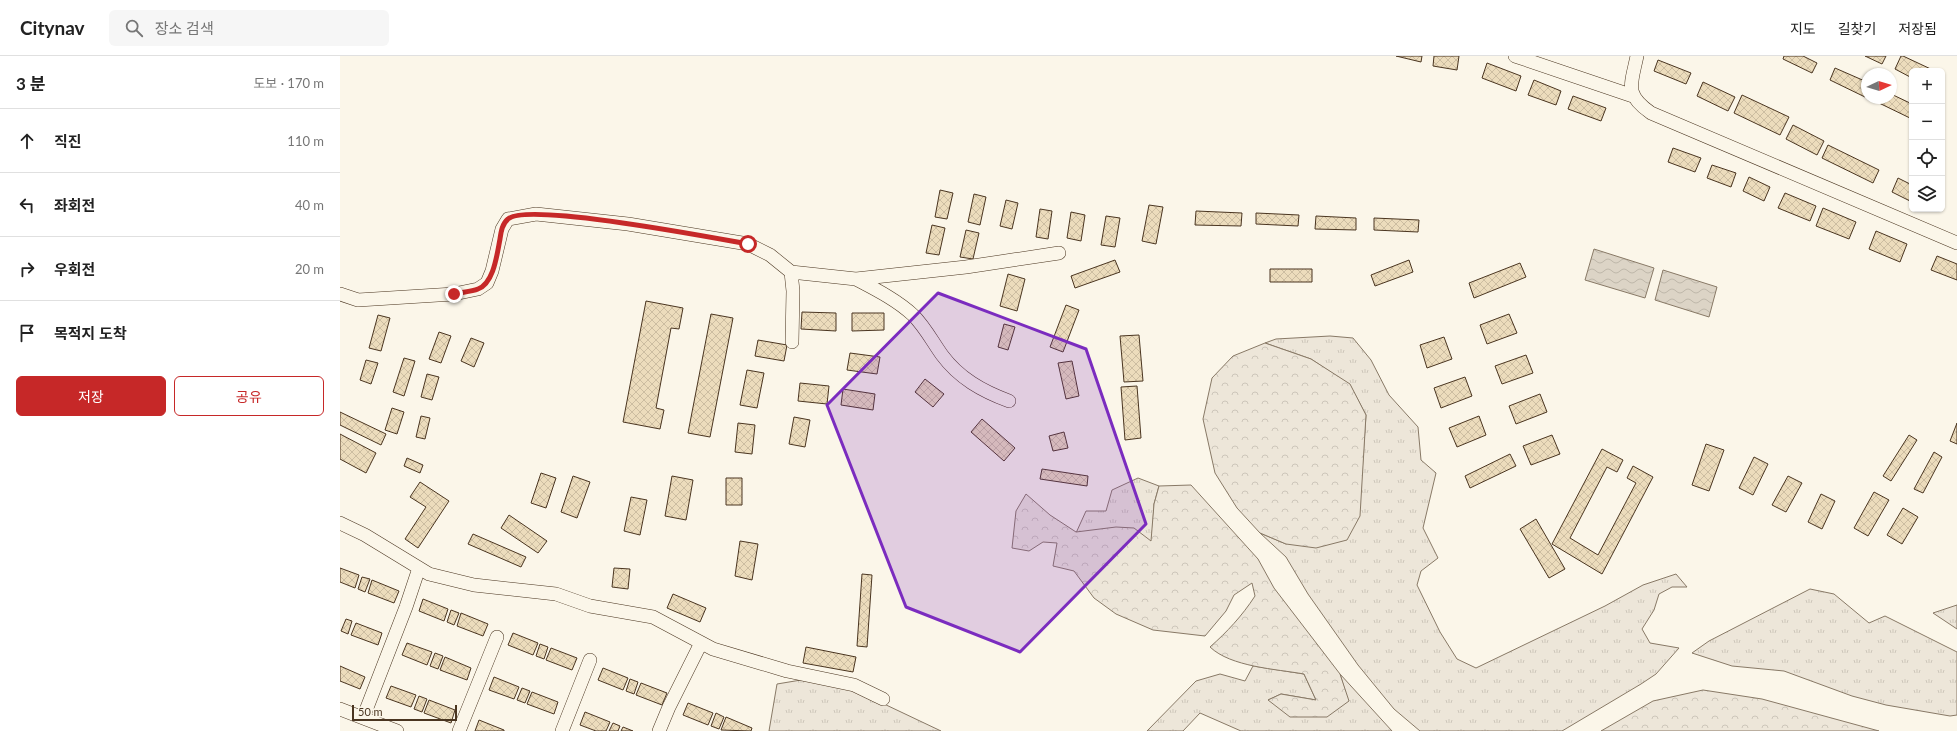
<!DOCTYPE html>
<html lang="ko">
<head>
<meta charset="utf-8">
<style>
  :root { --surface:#fff; --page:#f6f6f6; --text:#222; --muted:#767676; --line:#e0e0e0; --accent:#c62828 }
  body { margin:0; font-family:Lato,"Noto Sans KR",sans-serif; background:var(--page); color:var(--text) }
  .controls { position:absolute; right:12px; top:12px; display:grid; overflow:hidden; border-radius:6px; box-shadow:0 1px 3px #0004 }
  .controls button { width:36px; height:36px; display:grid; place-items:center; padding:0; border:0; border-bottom:1px solid var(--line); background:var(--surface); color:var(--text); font:20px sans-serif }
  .compass { position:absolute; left:1521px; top:12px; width:36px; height:36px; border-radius:50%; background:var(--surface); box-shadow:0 1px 3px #0004; rotate:86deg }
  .scale { position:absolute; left:12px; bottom:10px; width:105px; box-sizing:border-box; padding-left:4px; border:2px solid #4a3520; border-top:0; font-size:11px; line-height:14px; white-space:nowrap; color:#4a3520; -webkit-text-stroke:3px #fbf6e9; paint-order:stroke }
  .stop { position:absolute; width:12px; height:12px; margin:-9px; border:3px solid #c62828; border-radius:50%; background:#fff }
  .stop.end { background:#c62828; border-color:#fff; box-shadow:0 1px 4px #0008 }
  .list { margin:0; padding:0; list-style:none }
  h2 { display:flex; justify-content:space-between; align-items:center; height:52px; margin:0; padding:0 16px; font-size:17px }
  h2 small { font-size:13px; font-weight:400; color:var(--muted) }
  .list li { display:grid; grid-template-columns:26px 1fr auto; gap:12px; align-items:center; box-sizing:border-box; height:64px; padding:0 16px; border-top:1px solid var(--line) }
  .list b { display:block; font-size:15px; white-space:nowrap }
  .list em { font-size:13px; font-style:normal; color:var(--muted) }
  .actions { display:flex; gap:8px; padding:12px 16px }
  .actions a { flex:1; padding:9px 0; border:1px solid var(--accent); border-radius:6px; text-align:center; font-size:14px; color:var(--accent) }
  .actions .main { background:var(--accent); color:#fff }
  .icon { flex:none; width:22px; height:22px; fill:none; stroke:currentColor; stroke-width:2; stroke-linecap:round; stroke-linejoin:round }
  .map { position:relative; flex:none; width:1617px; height:675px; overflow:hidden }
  header { display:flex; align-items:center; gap:24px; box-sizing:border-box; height:56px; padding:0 20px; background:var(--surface); border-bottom:1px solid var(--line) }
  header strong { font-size:19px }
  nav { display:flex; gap:22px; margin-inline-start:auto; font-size:14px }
  .search { width:280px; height:36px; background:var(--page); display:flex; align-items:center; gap:10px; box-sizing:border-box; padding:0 14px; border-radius:6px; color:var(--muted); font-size:15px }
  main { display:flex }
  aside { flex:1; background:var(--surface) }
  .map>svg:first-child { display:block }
</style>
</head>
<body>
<header>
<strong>Citynav</strong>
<div class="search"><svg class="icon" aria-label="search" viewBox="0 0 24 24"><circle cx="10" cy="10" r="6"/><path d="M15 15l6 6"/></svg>장소 검색</div>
<nav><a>지도</a><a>길찾기</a><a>저장됨</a></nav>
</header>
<main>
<aside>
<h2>3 분<small>도보 · 170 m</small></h2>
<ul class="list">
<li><svg class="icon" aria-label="ahead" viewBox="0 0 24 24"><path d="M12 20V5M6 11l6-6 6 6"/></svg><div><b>직진</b></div><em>110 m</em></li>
<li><svg class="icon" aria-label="left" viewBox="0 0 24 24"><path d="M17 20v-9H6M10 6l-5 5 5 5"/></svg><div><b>좌회전</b></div><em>40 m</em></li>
<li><svg class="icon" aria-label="right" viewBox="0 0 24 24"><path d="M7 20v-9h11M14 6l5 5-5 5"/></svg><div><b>우회전</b></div><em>20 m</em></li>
<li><svg class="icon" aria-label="arrive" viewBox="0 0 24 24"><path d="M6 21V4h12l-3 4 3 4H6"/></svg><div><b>목적지 도착</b></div></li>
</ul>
<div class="actions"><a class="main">저장</a><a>공유</a></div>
</aside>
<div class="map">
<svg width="1617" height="675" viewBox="0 0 1617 675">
  <defs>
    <pattern id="grass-tufts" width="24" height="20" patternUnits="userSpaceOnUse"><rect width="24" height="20" fill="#ede6d9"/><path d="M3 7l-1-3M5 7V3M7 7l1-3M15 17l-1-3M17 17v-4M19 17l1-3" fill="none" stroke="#cdc6ba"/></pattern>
    <pattern id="forest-crowns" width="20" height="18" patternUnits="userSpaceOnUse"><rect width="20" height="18" fill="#ede6d9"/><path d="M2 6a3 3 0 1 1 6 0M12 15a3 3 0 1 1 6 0" fill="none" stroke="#cdc6ba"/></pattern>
    <pattern id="water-waves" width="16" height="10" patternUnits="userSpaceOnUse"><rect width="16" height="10" fill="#dcd4c6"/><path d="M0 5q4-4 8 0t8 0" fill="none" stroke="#beb7aa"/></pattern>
    <pattern id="building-cross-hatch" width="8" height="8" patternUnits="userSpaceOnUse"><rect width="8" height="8" fill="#ecdcbc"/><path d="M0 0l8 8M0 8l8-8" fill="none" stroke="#ccbda1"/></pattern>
  </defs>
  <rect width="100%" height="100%" fill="#fbf6e9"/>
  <path fill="url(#grass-tufts)" stroke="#887966" d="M990 280 1013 282 1031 304 1049 339 1078 371 1081 404 1096 417 1083 472 1098 502 1081 515 1077 529 1100 576 1117 603 1136 612 1265 550 1303 529 1336 518 1347 531H1332L1319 538 1314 554 1302 573 1310 587 1339 592 1316 618 1301 628 1222 675H1080L1054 653 1018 609 968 538 946 501 920 477 946 488 1019 460 1026 359 1010 329 971 303 925 287 936 283Z
    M798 422 819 430 814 448 812 486 736 477 746 455H766L772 434Z
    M1470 533 1494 538 1529 567 1545 560 1617 596V659L1610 660 1546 649 1512 640 1444 615 1392 610 1352 597 1369 585Z
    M1617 549V573L1593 557Z
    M913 610 964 618 976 644 941 638 928 644 1008 645 1000 618 1052 675H901L860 657 843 675H807L856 625 880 618 905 625Z
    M461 624 500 630 542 647 601 675H429L437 628Z"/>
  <path fill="url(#forest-crowns)" stroke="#887966" d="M925 287 971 303 1010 328 1026 359 1020 460 1007 484 976 492 946 488 920 477 897 452 875 417 863 363 872 322 893 300Z
    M851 429 918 503 934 532 1000 618 1009 645 987 661H950L928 644 941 638 976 644 964 618C936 613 891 611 870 591 887 576 902 560 915 540L912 527 894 539 886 555 865 580 813 574 776 558 754 542 734 515 713 510 717 487 703 486 689 495 672 492 676 455 686 438 710 459 736 476 776 471 794 472 811 485 814 448 819 430Z
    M1363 634 1422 643 1539 675H1261L1313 645Z"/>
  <path fill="url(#water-waves)" stroke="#887966" d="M1254 193 1314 212 1305 242 1245 224Z
    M1323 214 1377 231 1369 261 1315 244Z"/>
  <path fill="url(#building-cross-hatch)" stroke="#4a3520" d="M1056 0H1082L1081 6Z
    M1094 0H1119L1117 14 1093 10Z
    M1444 0H1463L1477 7 1472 17 1443 3Z
    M1525 0H1546L1542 8Z
    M1561 0H1563L1595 15H1572V22L1555 13Z
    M1318 4 1351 17 1346 28 1314 15Z
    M1147 7 1181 20 1176 35 1142 22Z
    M1495 12 1527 26 1525 41 1490 24Z
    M1194 24 1221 35 1216 49 1188 39Z
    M1363 26 1395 41 1388 55 1357 40Z
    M1551 38 1572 48V63L1539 47 1541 42H1551Z
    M1402 39 1449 61 1440 79 1394 57Z
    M1233 40 1266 52 1261 65 1228 53Z
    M1453 69 1484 85 1477 99 1446 83Z
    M1488 89 1539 114 1533 127 1482 102Z
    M1333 92 1361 102 1355 116 1328 106Z
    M1372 109 1396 117 1391 131 1367 122Z
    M1409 121 1430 131 1424 145 1403 135Z
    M1558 122 1572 129V146L1552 136Z
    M600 134 613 137 607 163 595 161Z
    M1445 137 1476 150 1470 165 1438 152Z
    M634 138 646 141 640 169 628 166Z
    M666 144 678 147 672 173 660 170Z
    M809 149 823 151 816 188 802 185Z
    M1483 152 1516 166 1509 183 1476 170Z
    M700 153 712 155 708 183 696 181Z
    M856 155 902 157 901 170 855 169Z
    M731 156 745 159 741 185 727 182Z
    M916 157 959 159 958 170 916 168Z
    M766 160 780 162 775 191 761 189Z
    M976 160 1016 162V174L975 173Z
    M1034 162 1079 164 1078 176 1034 174Z
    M592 169 605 172 599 199 586 197Z
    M626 174 639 177 633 203 620 201Z
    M1536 175 1567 188 1560 206 1529 193Z
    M1597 200 1617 208V224L1591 214Z
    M775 204 780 216 735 232 731 220Z
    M1069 204 1073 216 1035 230 1031 219Z
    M1180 207 1186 221 1134 242 1129 227Z
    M930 213H972V226H930Z
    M668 218 685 223 677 255 660 250Z
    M306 245 343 252 339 273 331 272 316 352 324 354 320 373 283 366Z
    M726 249 739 254 723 296 710 291Z
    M462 256 496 257V275L461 273Z
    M512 257H544V274L512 275Z
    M371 258 393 262 370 381 348 377Z
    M1169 258 1177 277 1147 288 1140 269Z
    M38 259 50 262 41 295 29 292Z
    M664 268 675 271 668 294 658 291Z
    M99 276 111 280 101 307 89 303Z
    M799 279 803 325 784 326 780 280Z
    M1104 281 1112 303 1087 312 1080 289Z
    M131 282 144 287 134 311 121 305Z
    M418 284 447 289 444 305 415 300Z
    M510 297 540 301 537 318 507 314Z
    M1186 299 1193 317 1162 328 1155 310Z
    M64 302 75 305 64 340 53 336Z
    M26 304 38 307 31 328 20 324Z
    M732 305 739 340 726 343 718 307Z
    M407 314 424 317 417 352 400 349Z
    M87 318 99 321 92 344 81 341Z
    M1125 321 1132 340 1101 352 1094 332Z
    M585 323 604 338 593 351 575 336Z
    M460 327 489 330 487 348 458 345Z
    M797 330 801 382 785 384 781 331Z
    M503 333 535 338 533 354 501 349Z
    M1200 338 1207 356 1176 368 1169 350Z
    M52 352 64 356 57 378 45 374Z
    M0 356 46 378 41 389 0 369Z
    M81 360 90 362 85 383 76 381Z
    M1139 360 1146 379 1117 391 1109 372Z
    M454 361 470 364 465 391 449 388Z
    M642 363 675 392 664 405 631 376Z
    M398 367 415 369 412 398 395 396Z
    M1617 367V388L1610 385Z
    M724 376 728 392 713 395 709 380Z
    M0 378 36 397 26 417 0 403Z
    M1212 379 1220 398 1191 409 1183 390Z
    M1569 379 1577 384 1551 425 1543 420Z
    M1366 388 1384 394 1369 435 1352 429Z
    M1262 393 1283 404 1277 416 1267 411 1230 482 1258 499 1296 427 1287 422 1293 410 1313 421 1262 518 1212 488Z
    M1594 396 1602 401 1583 437 1574 433Z
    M1170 398 1176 410 1130 432 1125 420Z
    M1414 401 1428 408 1413 439 1399 432Z
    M67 402 83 409 80 417 64 410Z
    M702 413 748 420 747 430 700 423Z
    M201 417 216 422 206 452 191 447Z
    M233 420 250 426 237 462 221 456Z
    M332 420 353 424 346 464 325 460Z
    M1448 420 1462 427 1446 456 1432 449Z
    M386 422H402V449H386Z
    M80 426 109 445 78 492 65 483 86 451 70 441Z
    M1534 436 1549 444 1528 480 1514 472Z
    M1481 438 1495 445 1482 473 1468 466Z
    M291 441 307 444 300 479 284 475Z
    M1563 452 1578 461 1562 488 1547 479Z
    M169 459 207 485 198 497 161 472Z
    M1196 463 1225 513 1209 522 1180 473Z
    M133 478 186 501 181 511 128 488Z
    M400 485 418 488 412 524 395 520Z
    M0 512 19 519 15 532 0 526Z
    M274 512 290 513 288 533 272 531Z
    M522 518 532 519 527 591 517 590Z
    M22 521 30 523 25 536 18 533Z
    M32 524 59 535 54 547 28 537Z
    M333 538 366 552 360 566 327 552Z
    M83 543 108 553 104 565 79 555Z
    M111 554 119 557 114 569 107 566Z
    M121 557 148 568 143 580 117 570Z
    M6 563 12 565 8 578 1 575Z
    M16 567 42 577 38 589 11 579Z
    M173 577 198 587 193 599 168 589Z
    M67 587 92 596 87 609 62 599Z
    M200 588 208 591 204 603 196 600Z
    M466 591 516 601 513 616 463 607Z
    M211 592 237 602 232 614 206 604Z
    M95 597 103 600 98 613 90 610Z
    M105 601 131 612 127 624 100 614Z
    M0 610 25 621 20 633 0 625Z
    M263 612 288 622 283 634 258 624Z
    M154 621 179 631 174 643 149 634Z
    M290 623 298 626 294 638 286 635Z
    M301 627 327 637 322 649 296 639Z
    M51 630 76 639 71 651 46 642Z
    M182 632 190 635 185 647 177 644Z
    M192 636 218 646 214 658 187 648Z
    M79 640 87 643 82 656 74 653Z
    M89 644 115 654 111 667 84 657Z
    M348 647 373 657 368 669 343 659Z
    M245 656 270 666 266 675H256L240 669Z
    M376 657 384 661 379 673 371 670Z
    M386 661 412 672 411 675 381 674Z
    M139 664 164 674V675H135Z
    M273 667 280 670 278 675H269Z
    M283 671 293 675H281Z"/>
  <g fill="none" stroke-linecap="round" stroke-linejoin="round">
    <g stroke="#4a3520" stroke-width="14">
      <path id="minor" d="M1175 0 1293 40
        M1297 0C1291 29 1284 38 1311 57L1617 187
        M451 216 453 235 452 286
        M516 223C535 233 557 244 573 259 585 271 592 285 602 299 619 322 642 335 669 345
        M0 238 18 244 114 238 138 233 147 227 152 215 162 173 168 163 196 158 288 168 408 188 430 199 451 216 516 223 626 211 719 197
        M0 467 25 479 89 518 134 529 216 538 250 550 313 561 373 593 447 615 514 629 543 643
        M0 653 57 675
        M23 662 66 551 79 512
        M119 675 157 581
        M222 675 250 604
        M319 675 329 651 361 587"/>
    </g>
    <use href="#minor" stroke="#fbf6e9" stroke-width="13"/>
  </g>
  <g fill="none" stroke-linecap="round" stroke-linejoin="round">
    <path stroke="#c62828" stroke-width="5" d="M114 238C121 236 131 236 138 233 154 227 157 198 160 183 161 176 162 168 168 163 187 146 374 182 408 188"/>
  </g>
  <path fill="#7b2cbf" fill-opacity="0.2" stroke="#7b2cbf" stroke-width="3" stroke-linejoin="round" d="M598 237 746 293 806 468 680 596 566 551 487 349Z"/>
</svg>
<div class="controls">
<button>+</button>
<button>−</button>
<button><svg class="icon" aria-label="locate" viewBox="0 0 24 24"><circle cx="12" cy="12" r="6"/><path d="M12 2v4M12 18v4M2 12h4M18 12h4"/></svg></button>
<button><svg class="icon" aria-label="layers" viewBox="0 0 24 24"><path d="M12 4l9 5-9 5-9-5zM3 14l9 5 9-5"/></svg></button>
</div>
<svg class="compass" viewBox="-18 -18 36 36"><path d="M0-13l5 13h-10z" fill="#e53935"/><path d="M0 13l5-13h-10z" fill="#767676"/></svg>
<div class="scale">50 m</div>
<div class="stop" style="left:408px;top:188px"></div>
<div class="stop end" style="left:114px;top:238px"></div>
</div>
</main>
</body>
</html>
